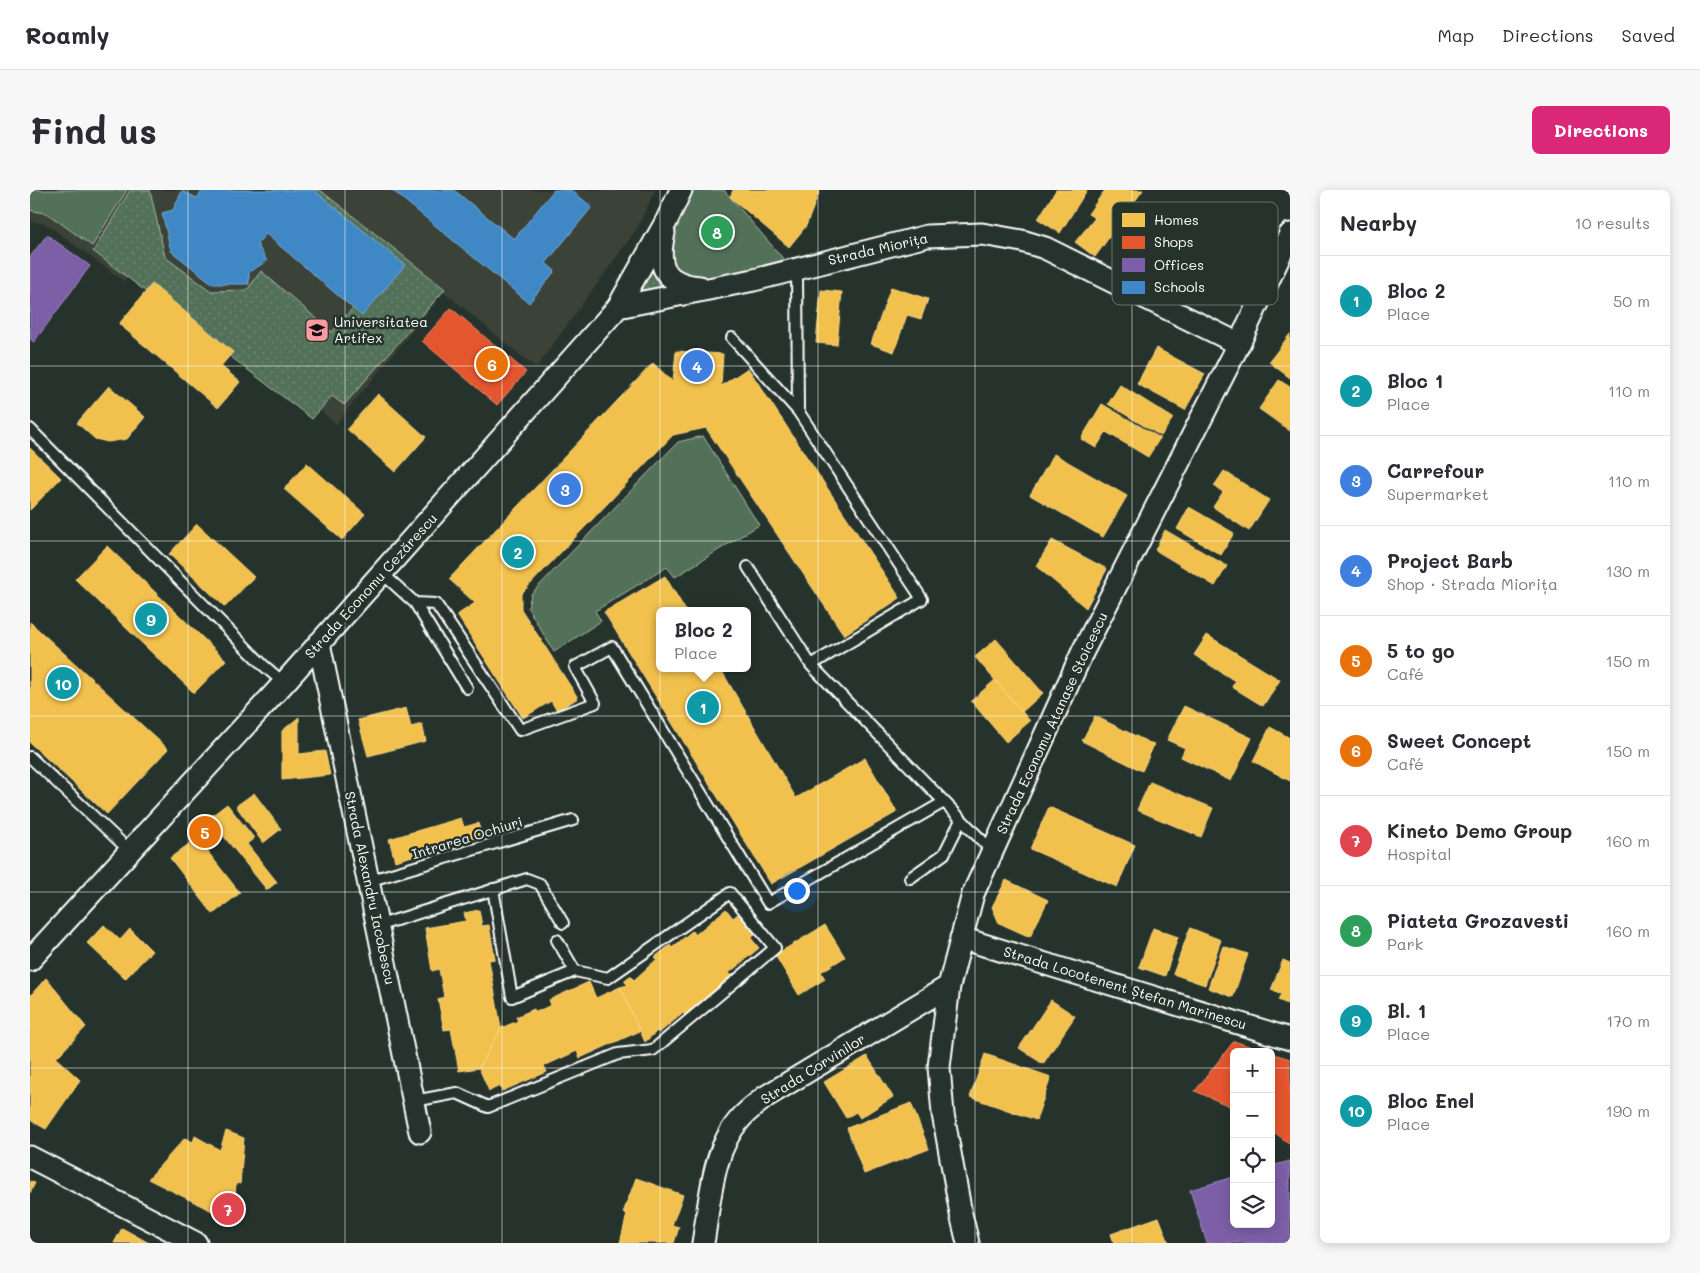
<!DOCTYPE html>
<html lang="en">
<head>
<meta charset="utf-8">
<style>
  :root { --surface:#fff; --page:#f7f7f7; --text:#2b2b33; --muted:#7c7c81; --line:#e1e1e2; --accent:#db2777 }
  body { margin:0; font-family:Mali,sans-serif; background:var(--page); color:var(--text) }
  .controls { position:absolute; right:15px; bottom:15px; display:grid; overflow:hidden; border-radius:8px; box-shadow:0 2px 12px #0003 }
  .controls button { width:45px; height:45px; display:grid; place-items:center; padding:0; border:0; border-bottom:1px solid var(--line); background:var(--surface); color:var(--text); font:25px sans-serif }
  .you { position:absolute; left:766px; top:700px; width:18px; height:18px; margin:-12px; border:4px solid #fff; border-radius:50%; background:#1a73e8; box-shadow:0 0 0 8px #1a73e833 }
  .badge { display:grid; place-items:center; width:32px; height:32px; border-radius:50%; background:var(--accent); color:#fff; font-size:16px; font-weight:700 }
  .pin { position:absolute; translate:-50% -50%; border:2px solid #fff; box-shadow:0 1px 5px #0006 }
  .popup { position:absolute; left:626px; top:417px; width:95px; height:65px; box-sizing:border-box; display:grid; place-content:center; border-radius:8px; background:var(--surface); filter:drop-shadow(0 1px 4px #0005); font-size:16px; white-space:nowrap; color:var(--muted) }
  .popup b { font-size:19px; color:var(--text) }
  .popup::after { content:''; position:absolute; left:50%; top:100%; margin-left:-10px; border:10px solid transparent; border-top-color:var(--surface) }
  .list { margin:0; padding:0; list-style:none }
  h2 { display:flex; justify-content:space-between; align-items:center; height:65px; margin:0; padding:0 20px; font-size:21px }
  h2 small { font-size:16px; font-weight:400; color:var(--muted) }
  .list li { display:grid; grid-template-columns:32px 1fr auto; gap:15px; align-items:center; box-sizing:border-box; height:90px; padding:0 20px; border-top:1px solid var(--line) }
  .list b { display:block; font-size:19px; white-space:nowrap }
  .list p { margin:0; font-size:16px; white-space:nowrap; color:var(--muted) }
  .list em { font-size:16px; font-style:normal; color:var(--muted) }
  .icon { flex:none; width:28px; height:28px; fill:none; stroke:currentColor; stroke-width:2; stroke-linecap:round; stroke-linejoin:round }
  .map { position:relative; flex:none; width:1260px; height:1053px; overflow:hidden; border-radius:8px }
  header { display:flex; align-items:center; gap:30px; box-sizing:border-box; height:70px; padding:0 25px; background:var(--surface); border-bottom:1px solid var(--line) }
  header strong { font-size:24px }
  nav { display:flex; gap:28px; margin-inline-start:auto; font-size:18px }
  .intro { display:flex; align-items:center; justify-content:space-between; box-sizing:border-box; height:120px; padding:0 30px }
  h1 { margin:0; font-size:35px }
  .button { padding:12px 22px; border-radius:8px; background:var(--accent); color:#fff; font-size:18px; font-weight:700 }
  main { display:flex; gap:30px; padding:0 30px }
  aside { flex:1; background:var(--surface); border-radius:8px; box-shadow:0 2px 12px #0003 }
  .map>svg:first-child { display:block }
</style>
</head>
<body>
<header>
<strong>Roamly</strong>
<nav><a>Map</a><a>Directions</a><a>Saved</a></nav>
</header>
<div class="intro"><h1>Find us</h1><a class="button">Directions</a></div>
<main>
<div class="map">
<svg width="1260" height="1053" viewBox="0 0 1260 1053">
  <defs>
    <pattern id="grass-dots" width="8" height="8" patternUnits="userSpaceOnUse" patternTransform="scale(1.25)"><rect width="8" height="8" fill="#537158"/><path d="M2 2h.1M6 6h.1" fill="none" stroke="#6d8671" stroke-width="1.8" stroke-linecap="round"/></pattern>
  </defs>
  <rect width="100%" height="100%" fill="#26332d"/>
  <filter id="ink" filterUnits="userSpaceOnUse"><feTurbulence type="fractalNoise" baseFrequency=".02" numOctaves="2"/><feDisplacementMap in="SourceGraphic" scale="10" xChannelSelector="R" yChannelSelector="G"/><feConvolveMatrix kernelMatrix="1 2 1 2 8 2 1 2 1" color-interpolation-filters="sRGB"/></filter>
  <g filter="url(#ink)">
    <path fill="#3a4238" d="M0 0H625L606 40 506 178 414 102 306 234 106 71 94 91 16 34 0 31Z"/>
    <path fill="url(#grass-dots)" stroke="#a9b8ac" d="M100 0H120L135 67 181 101 217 100 231 81 302 142 359 76 266 0H290L415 99 314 215 302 206 282 229 63 61Z
      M623 67 639 96 606 106Z"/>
    <path fill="#537158" stroke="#a9b8ac" d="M0 0H97L62 56 18 24 0 20Z
      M660 0H694L756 72 677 89 649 88 637 59Z
      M673 246 729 335 645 387 637 377 565 421 571 431 524 462 498 418 501 404 648 252Z"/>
    <path fill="#f2c14e" stroke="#f6d483" d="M703 0H790L776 36 759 57 700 7Z
      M1026 0H1057L1030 43 1008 29Z
      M1075 0H1113L1065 67 1045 52 1065 28 1058 24Z
      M1178 21 1219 43 1210 58 1218 63 1204 87 1196 83 1188 95 1149 73 1157 58 1147 51 1159 30 1169 36Z
      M122 94 203 162 191 176 210 192 188 218 89 134Z
      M861 97 898 109 891 129 877 125 864 162 841 154Z
      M791 100 812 102 807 155 786 153Z
      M1260 144V188L1239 172Z
      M1126 158 1175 184 1155 220 1107 194Z
      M646 161 693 164 691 196 718 178 870 408 814 445 676 238 643 245 491 404V419L548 508 527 521 521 511 493 528 427 425 445 413 419 389 623 173 643 192Z
      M1249 190 1260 197V241L1229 219Z
      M1090 195 1143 228 1131 246 1078 214Z
      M79 196 115 227 97 249 78 252 65 249 47 233Z
      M348 204 396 247 365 282 317 239Z
      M1072 214 1130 248 1118 267 1076 242 1066 258 1051 249Z
      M0 258 31 288 0 320Z
      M1024 264 1097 306 1073 347 1000 305Z
      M277 273 335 324 312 350 254 299Z
      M1194 281 1239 310 1219 341 1183 317 1193 302 1184 296Z
      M1159 317 1204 343 1191 365 1147 339Z
      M167 334 224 387 195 417 139 364Z
      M1135 340 1197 376 1185 396 1125 360Z
      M1022 350 1077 379 1056 418 1006 376Z
      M77 356 196 470 164 503 45 389Z
      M635 386 656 421H629V478H690L766 608 835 568 867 622 741 694 574 422Z
      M0 432 138 559 77 624 0 553Z
      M1177 445 1250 490 1233 516 1202 497 1205 491 1164 465Z
      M966 449 1013 503 992 522 945 467Z
      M965 490 1000 531 976 552 941 511Z
      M1154 516 1222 548 1201 591 1151 567 1155 558 1137 550Z
      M376 518 381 537 392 534 396 551 338 566 328 530Z
      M1065 526 1124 555 1112 581 1052 551Z
      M269 527V564L295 561 300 585 252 590V541Z
      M1240 537 1260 548V591L1223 571Z
      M1120 592 1183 618 1171 647 1107 620Z
      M224 603 251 639 233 653 206 616Z
      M197 614 224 648 217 654 247 692 237 700 179 628Z
      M1019 617 1105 655 1087 697 1000 659Z
      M431 628 434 637 448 633 452 646 365 671 359 649Z
      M167 648 210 703 183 724 140 668Z
      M976 690 1018 710 1000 747 969 733 962 717Z
      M696 719 703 728 708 724 725 745 721 748 729 758 699 783 704 788 657 827 653 823 629 843 627 841 615 852 590 797 598 795 594 791 600 786 604 790 627 769 625 767 640 755 642 758 662 741 665 745Z
      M449 720 452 736 459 735 465 769 459 770 471 838 449 878 429 881 421 839 414 840 408 809 414 807 409 779 402 781 395 738 436 731 434 723Z
      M74 735 90 750 100 739 122 761 95 789 57 753Z
      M795 735 815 767 791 782 795 789 769 805 745 765Z
      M1123 738 1148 747 1135 786 1109 777Z
      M1160 738 1191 750 1175 795 1143 784Z
      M1193 756 1218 764 1203 807 1178 798Z
      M1253 770 1260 773V815L1248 810 1251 804 1241 800Z
      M16 788 56 837 26 868 50 890 16 939 0 930V806Z
      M559 792 566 808 590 797 610 841 550 868 547 861 514 876 517 882 472 901 470 896 459 901 449 878 471 838 488 831 486 827 504 819 506 822 521 815 519 810Z
      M1021 810 1045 826 1013 874 989 858Z
      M955 864 1021 887 1006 930 940 907Z
      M837 866 863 907 830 928 826 922 816 928 794 892Z
      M881 913 899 959 834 984 817 938Z
      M196 941 214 948 210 994 206 993 205 1005 209 1006 206 1033 118 989 155 948 163 952 165 946 190 960Z
      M606 988 653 1005 642 1035 649 1037 644 1053H590L597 1024 593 1023Z
      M0 991 5 993 0 1003Z
      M1129 1027 1139 1053H1084L1081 1044Z
      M92 1038 119 1053H84Z"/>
    <path fill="#e4572e" stroke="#ec896d" d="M421 118 496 182 467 215 392 151Z
      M1204 851 1237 862H1204V918L1165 901Z
      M1241 863 1260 869V954L1241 940Z"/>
    <path fill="#7b5ea7" stroke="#a38ec1" d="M17 45 60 76 4 152 0 149V67Z
      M1260 971V1053H1177L1160 1000 1204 987V1034H1241V976Z"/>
    <path fill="#3f88c5" stroke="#79acd6" d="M173 0H284L375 75 332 126 236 44 227 54 237 71 219 82V94H183L141 61 132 23 143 20 152 1 167 8Z
      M362 0H424L484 49 524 0H541L562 17 516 73 525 81 499 113Z"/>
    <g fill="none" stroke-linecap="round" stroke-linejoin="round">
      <g stroke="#fff" stroke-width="14">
        <path id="service" d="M702 148 768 221
          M0 239 233 475 254 493
          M718 377 781 475 892 409 768 221 767 79
          M352 383 385 413 437 498
          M385 413 406 414 490 540 565 513 545 477 582 457 738 713 914 612
          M781 475 963 662
          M0 567 101 662
          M880 688 914 664 931 630
          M338 691 543 630
          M463 699 482 807 545 781 527 750
          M347 736 497 689 510 694 533 733
          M384 911 427 903 458 917 588 864 623 860 745 758 700 703 578 788 545 781"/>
      </g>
      <g stroke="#fff" stroke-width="25">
        <path id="minor" d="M634 43C626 77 635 94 670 97
          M588 117 724 90 897 46 952 44 992 51 1015 58 1209 154
          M289 453 390 942
          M931 748 1260 849
          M0 770 254 493 588 117 636 32 651 0
          M0 967 166 1053
          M673 1053C680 1012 682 959 711 928 718 920 727 914 735 907L919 796
          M938 1053 931 1024 913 924 909 877 919 796 943 704 1053 461 1209 154 1260 44"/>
      </g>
      <use href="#service" stroke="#26332d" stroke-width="10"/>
      <use href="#minor" stroke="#26332d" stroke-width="21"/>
    </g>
  </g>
  <path fill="none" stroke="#fff" stroke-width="1" stroke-opacity="0.55" d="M158 0V1053M315 0V1053M472 0V1053M630 0V1053M788 0V1053M945 0V1053M1102 0V1053M0 176H1260M0 351H1260M0 526H1260M0 702H1260M0 878H1204M1241 878H1260"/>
  <defs>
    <g id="university-square" transform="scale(1.25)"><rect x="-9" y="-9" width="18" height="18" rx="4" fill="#ff9aa2" stroke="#26332d"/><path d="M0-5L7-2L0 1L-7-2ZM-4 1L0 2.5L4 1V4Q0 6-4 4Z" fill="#111"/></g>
  </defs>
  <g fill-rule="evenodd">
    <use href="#university-square" x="287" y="140"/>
  </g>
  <g text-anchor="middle" stroke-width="5" stroke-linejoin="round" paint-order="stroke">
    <g font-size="14" fill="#fff" stroke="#26332d">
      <text transform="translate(848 59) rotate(-13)" y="5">Strada Miorița</text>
      <text transform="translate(341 396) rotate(-48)" y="5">Strada Economu Cezărescu</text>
      <text transform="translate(1022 533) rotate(-65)" y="5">Strada Economu Atanase Stoicescu</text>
      <text transform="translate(437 648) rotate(-17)" y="5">Intrarea Ochiuri</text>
      <text transform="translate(340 698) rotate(78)" y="5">Strada Alexandru Iacobescu</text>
      <text transform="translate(1095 798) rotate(17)" y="5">Strada Locotenent Ștefan Marinescu</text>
      <text transform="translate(783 879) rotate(-32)" y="5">Strada Corvinilor</text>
    </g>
    <g font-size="14" fill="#fff" stroke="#26332d" text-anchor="start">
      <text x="304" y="137">Universitatea<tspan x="304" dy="16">Artifex</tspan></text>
    </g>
  </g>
  <rect x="1082" y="12" width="166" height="103" rx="8" fill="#26332d" stroke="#67706c" stroke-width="1"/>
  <rect x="1092" y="23" width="23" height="14" fill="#f2c14e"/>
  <rect x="1092" y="46" width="23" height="13" fill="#e4572e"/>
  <rect x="1092" y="68" width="23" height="14" fill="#7b5ea7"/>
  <rect x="1092" y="91" width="23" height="13" fill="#3f88c5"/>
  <g font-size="14" fill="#fff">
    <text x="1124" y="35">Homes</text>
    <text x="1124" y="57">Shops</text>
    <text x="1124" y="80">Offices</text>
    <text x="1124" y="102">Schools</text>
  </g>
</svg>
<div class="controls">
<button>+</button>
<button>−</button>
<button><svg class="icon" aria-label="locate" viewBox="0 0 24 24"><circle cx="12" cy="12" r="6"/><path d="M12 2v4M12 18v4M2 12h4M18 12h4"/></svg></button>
<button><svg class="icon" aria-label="layers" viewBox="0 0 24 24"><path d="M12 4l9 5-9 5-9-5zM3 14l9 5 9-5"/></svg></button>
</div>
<div class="you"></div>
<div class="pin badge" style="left:673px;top:517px;background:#0f9aa8">1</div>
<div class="popup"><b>Bloc 2</b>Place</div>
<div class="pin badge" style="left:488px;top:362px;background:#0f9aa8">2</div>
<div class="pin badge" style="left:535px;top:299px;background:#3f7fe0">3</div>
<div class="pin badge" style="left:667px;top:176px;background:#3f7fe0">4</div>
<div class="pin badge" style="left:175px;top:642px;background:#e8710a">5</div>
<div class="pin badge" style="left:462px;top:174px;background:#e8710a">6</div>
<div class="pin badge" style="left:198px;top:1019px;background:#e0444e">7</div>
<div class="pin badge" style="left:687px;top:42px;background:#2e9e5b">8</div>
<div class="pin badge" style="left:121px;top:429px;background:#0f9aa8">9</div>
<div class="pin badge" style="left:33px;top:493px;background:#0f9aa8">10</div>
</div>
<aside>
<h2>Nearby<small>10 results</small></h2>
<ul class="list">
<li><span class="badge" style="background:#0f9aa8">1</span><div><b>Bloc 2</b><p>Place</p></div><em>50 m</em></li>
<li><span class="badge" style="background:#0f9aa8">2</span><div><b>Bloc 1</b><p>Place</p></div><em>110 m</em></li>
<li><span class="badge" style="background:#3f7fe0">3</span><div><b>Carrefour</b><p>Supermarket</p></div><em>110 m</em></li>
<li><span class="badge" style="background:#3f7fe0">4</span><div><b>Project Barb</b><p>Shop · Strada Miorița</p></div><em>130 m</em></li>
<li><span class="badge" style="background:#e8710a">5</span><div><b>5 to go</b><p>Café</p></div><em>150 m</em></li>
<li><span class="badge" style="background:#e8710a">6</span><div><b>Sweet Concept</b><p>Café</p></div><em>150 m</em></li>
<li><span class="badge" style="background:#e0444e">7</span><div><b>Kineto Demo Group</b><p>Hospital</p></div><em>160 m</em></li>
<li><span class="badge" style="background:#2e9e5b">8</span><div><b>Piateta Grozavesti</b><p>Park</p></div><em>160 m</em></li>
<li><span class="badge" style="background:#0f9aa8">9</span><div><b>Bl. 1</b><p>Place</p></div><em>170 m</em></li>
<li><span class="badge" style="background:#0f9aa8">10</span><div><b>Bloc Enel</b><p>Place</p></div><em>190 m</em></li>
</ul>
</aside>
</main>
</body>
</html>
